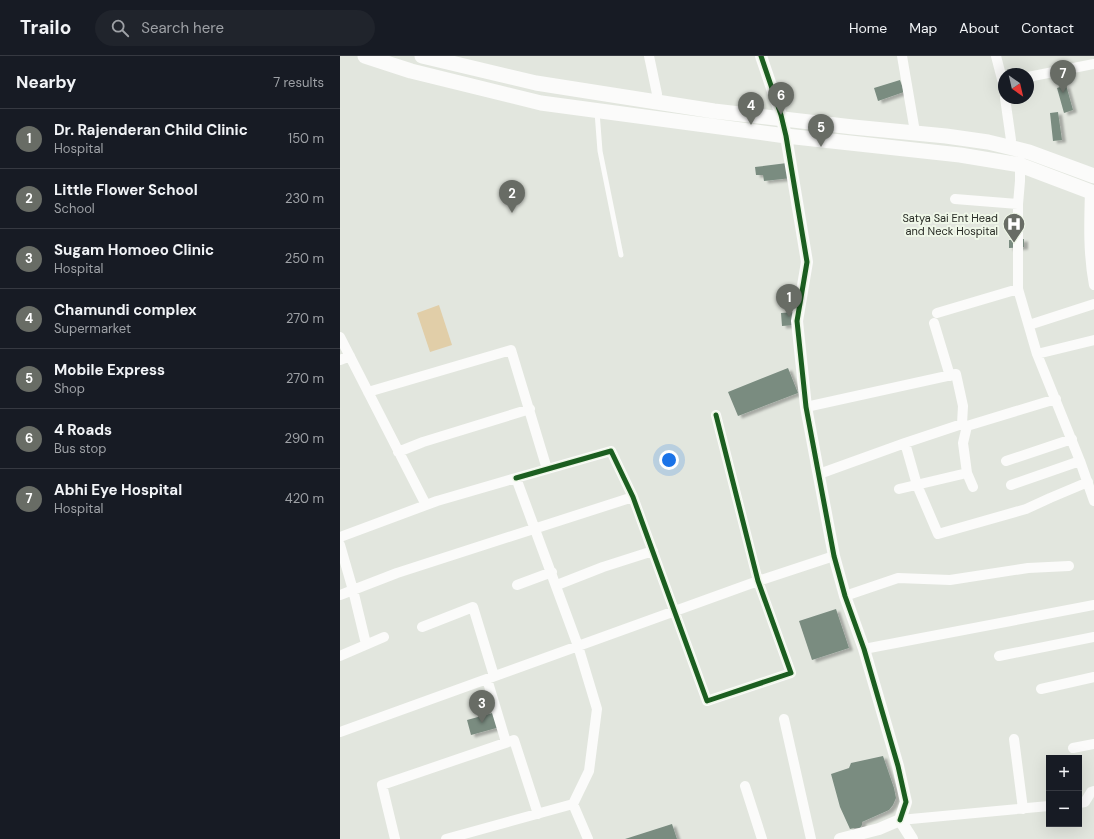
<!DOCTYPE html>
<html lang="en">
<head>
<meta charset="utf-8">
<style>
  :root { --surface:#171b24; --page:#20242c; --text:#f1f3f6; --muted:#9ea1a6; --line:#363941; --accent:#686c65 }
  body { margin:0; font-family:"DM Sans",sans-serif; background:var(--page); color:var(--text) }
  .controls { position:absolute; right:12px; bottom:12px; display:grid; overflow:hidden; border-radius:0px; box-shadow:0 4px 16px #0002 }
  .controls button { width:36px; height:36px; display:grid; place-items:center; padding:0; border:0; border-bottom:1px solid var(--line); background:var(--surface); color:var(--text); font:20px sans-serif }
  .compass { position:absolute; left:658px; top:12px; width:36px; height:36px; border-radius:50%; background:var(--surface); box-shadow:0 4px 16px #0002; rotate:146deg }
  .you { position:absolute; left:329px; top:404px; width:14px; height:14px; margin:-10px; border:3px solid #fff; border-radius:50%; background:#1a73e8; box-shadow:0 0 0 6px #1a73e833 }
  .badge { display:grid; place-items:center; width:26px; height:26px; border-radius:50%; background:var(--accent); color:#fff; font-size:13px; font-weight:700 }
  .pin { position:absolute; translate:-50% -33px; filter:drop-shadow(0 1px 2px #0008) }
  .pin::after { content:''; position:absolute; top:21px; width:14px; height:12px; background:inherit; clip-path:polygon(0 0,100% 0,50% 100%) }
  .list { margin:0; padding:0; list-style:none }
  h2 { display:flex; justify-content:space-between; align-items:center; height:52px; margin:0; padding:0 16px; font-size:17px }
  h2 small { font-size:13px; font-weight:400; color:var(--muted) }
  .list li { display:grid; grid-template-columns:26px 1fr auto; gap:12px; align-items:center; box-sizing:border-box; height:60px; padding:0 16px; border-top:1px solid var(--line) }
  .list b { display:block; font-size:15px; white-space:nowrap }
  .list p { margin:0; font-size:13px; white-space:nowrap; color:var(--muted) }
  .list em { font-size:13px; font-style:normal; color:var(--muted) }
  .icon { flex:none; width:22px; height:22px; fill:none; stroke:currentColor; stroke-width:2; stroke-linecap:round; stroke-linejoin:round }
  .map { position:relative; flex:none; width:754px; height:783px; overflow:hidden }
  header { display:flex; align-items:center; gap:24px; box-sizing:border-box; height:56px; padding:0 20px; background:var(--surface); border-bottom:1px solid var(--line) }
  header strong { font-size:19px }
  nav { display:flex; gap:22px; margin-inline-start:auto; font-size:14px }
  .search { width:280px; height:36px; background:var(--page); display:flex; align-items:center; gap:10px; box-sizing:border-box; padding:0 14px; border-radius:22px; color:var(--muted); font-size:15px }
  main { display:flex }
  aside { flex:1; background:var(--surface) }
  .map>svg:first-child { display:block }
</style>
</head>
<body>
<header>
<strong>Trailo</strong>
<div class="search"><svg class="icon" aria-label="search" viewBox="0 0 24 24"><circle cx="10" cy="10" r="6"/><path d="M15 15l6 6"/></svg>Search here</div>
<nav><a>Home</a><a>Map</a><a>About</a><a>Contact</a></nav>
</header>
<main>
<aside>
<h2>Nearby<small>7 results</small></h2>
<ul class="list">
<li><span class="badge">1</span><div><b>Dr. Rajenderan Child Clinic</b><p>Hospital</p></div><em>150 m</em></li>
<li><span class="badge">2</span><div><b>Little Flower School</b><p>School</p></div><em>230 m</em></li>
<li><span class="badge">3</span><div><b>Sugam Homoeo Clinic</b><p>Hospital</p></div><em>250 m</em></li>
<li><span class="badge">4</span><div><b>Chamundi complex</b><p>Supermarket</p></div><em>270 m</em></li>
<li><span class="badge">5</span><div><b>Mobile Express</b><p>Shop</p></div><em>270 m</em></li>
<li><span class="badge">6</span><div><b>4 Roads</b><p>Bus stop</p></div><em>290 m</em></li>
<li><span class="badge">7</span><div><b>Abhi Eye Hospital</b><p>Hospital</p></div><em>420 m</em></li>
</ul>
</aside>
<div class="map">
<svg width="754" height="783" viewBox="0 0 754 783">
  <defs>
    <filter id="shadow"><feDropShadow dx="4" dy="2.5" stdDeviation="1" flood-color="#0004"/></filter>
  </defs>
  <rect width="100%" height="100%" fill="#e2e6de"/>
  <path fill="#e1cea8" d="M99 249 112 289 90 296 77 257Z"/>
  <path fill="#7a8c80" filter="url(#shadow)" d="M560 24 564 36 538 45 534 32Z
    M726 29 733 54 724 57 717 32Z
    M718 56 722 84 713 85 710 57Z
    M447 107 452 122 424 125 423 119H416L415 111Z
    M684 183V191L669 192V184Z
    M454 256 455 269 442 270 441 257Z
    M448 312 458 337 398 360 388 336Z
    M496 553 509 592 472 604 459 565Z
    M156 656 160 671 131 679 127 664Z
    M543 700 554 732 556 742 553 749 549 754 522 766V769L520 772H514L510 773 500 751 491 718 509 712 511 707Z
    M332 768 337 783H285Z"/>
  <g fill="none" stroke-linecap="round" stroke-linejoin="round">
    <path stroke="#fbfbfa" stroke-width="5" d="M257 56 260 95 281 199"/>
    <path stroke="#fbfbfa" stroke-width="10" d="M309 0 317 38
      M562 0 574 70
      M656 0 664 31
      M688 21 754 8
      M665 42 671 84
      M680 109V125L678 148V233L697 298 740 405 754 445
      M750 135C749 167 748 198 754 229
      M615 143 678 148
      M597 257 678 233
      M594 267 610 320
      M689 269 754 248
      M0 281 86 449
      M697 298 754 284
      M0 304 10 300
      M28 336 171 294 207 413
      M466 351 616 318 623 350 622 368
      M627 370 623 387 627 417 633 431
      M565 387 577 429 598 478 686 453 710 442 748 426
      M58 396 83 386 190 353
      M666 405 732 383
      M479 418 565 387 622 368 627 370 716 343
      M176 422 271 395 293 441 367 645 451 617 418 525 376 359
      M671 429 740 405
      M559 433 627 417
      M0 481 97 445 176 422 238 590 257 653 249 715 233 748 248 783
      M0 489 13 534 0 539
      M177 529 212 516
      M217 529 263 511 313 495
      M505 540 558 522 610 524 688 512 729 510
      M82 571 133 551 154 620
      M26 588 13 534 57 517 293 441
      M524 593 754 549
      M0 600 44 581
      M659 600 754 581
      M147 623 166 686
      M701 633 754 621
      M444 663 471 783
      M0 676 418 525 494 500
      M674 683 683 753
      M733 692 754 688
      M405 730 422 783
      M739 747 745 746 751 736 754 735
      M560 764 709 750
      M55 783 42 729 174 684 198 758
      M106 783 233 748"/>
    <path stroke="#fbfbfa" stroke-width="12" d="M421 0 441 59 446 80 467 206 457 265 466 351 494 500 505 540 524 593 558 710 566 746 560 764 539 773 500 783
      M560 764 572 783"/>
    <path stroke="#fbfbfa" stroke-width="15" d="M25 0 71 15 201 47 446 80 620 99 680 109 754 137
      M82 0 196 27 374 55 513 71 606 80 648 86 689 96 754 120"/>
    <g stroke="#eff7e8" stroke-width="8">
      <path id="cycleway" d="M421 0 441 59 446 80 467 206 457 265 466 351 494 500 505 540 524 593 558 710 566 746 560 764
        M176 422 271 395 293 441 367 645 451 617 418 525 376 359"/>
    </g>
    <use href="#cycleway" stroke="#1b5e20" stroke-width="5"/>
  </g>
  <defs>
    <g id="hospital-pin" transform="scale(1.15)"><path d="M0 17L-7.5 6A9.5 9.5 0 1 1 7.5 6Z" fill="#686c65" stroke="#eff7e8"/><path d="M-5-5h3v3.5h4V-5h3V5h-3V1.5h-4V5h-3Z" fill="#fff"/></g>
  </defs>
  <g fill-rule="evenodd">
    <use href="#hospital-pin" x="674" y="168"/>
  </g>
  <g text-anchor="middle" stroke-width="4" stroke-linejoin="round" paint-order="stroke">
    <g font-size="11" fill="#272a24" stroke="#eff7e8" text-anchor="end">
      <text x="658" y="166">Satya Sai Ent Head<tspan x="658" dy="13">and Neck Hospital</tspan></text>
    </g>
  </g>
</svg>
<div class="controls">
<button>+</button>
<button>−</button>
</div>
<svg class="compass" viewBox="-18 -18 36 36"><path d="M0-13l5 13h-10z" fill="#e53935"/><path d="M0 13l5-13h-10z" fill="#9ea1a6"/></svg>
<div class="you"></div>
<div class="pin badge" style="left:449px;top:261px">1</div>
<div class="pin badge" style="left:172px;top:157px">2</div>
<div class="pin badge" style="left:142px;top:667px">3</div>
<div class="pin badge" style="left:411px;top:69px">4</div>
<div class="pin badge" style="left:481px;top:91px">5</div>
<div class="pin badge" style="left:441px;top:59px">6</div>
<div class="pin badge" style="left:723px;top:37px">7</div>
</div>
</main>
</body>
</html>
